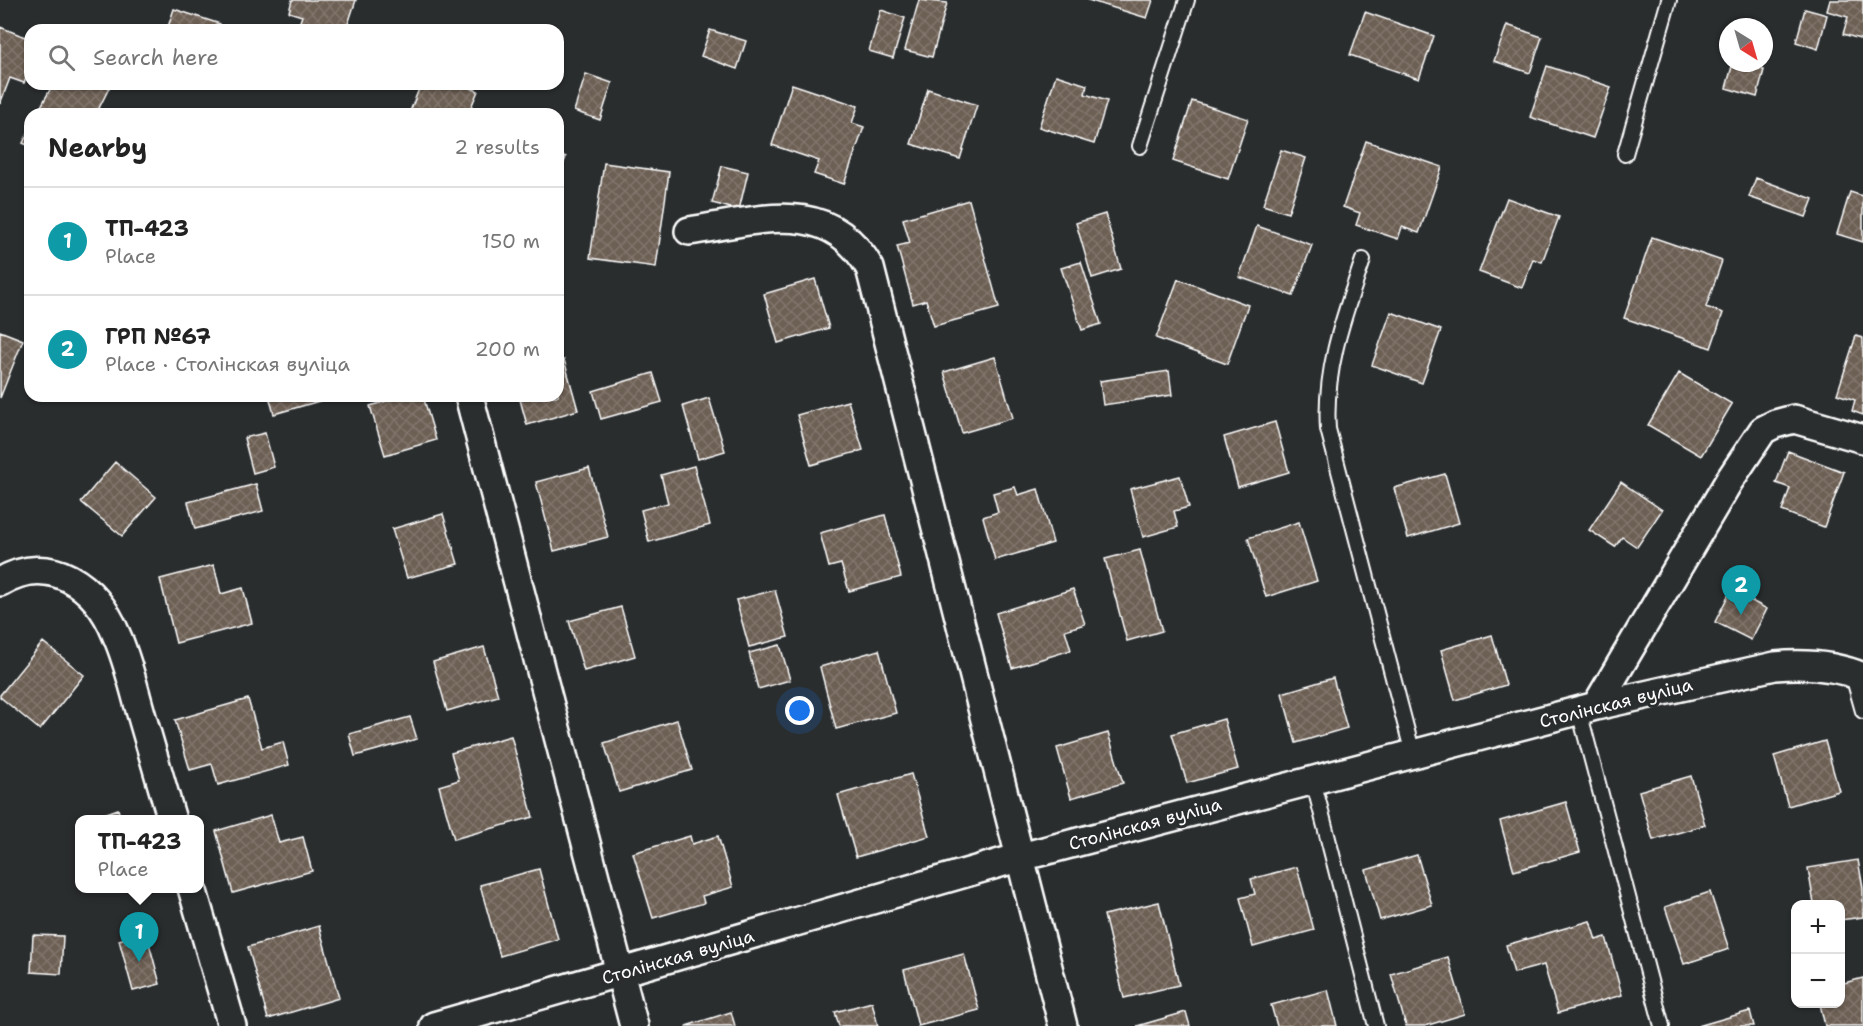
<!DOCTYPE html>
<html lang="en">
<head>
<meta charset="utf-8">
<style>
  :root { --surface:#fff; --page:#f2f2f2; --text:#222; --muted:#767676; --line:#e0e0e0; --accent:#85585c }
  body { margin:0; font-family:"Shantell Sans",sans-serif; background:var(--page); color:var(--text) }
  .controls { position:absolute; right:18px; bottom:18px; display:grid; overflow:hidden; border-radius:12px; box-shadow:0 2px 4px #0004 }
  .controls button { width:54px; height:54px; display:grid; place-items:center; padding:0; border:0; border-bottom:2px solid var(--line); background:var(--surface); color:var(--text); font:30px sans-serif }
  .compass { position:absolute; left:1719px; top:18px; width:54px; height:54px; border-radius:50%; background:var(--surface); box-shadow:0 2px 4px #0004; rotate:143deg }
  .you { position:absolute; left:800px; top:711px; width:21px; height:21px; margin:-15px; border:4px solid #fff; border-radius:50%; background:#1a73e8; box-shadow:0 0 0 9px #1a73e833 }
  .badge { display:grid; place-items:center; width:39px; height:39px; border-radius:50%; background:var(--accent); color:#fff; font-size:20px; font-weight:700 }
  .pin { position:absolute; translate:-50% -50px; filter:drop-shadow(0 2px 3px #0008) }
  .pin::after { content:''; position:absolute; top:32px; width:21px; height:18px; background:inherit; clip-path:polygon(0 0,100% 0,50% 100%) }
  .popup { position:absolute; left:75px; top:815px; width:129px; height:78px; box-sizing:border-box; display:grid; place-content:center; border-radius:12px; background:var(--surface); filter:drop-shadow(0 2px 4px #0005); font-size:20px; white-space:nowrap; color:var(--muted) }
  .popup b { font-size:22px; color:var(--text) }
  .popup::after { content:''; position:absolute; left:50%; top:100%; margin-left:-12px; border:12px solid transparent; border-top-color:var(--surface) }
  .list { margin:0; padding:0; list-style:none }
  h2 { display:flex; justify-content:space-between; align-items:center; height:78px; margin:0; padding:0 24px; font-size:26px }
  h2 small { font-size:20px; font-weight:400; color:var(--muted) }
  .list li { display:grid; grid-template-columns:39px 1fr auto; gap:18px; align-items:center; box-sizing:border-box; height:108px; padding:0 24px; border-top:2px solid var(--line) }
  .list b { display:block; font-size:22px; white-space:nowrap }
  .list p { margin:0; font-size:20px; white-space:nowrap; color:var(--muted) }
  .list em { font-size:20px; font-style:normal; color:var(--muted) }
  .icon { flex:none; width:33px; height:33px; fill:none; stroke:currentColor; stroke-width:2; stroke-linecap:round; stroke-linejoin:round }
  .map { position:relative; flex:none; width:1863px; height:1026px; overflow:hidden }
  .search { position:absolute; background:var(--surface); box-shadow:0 2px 4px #0004; left:24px; top:24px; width:540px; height:66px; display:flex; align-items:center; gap:15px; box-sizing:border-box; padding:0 21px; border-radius:18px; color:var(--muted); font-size:22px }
  .panel { position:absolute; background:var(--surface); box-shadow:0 2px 4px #0004; left:24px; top:108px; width:540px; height:294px; border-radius:18px }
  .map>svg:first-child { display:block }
</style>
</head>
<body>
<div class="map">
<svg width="1863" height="1026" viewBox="0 0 1863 1026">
  <defs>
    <pattern id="building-cross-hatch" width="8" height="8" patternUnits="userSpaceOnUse" patternTransform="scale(1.5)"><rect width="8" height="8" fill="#6c5e53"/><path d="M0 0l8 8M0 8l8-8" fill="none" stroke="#82766d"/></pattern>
  </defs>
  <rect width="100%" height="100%" fill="#2a2d2e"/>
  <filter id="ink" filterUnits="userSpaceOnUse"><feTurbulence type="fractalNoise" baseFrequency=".0167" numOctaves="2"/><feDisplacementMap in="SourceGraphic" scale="12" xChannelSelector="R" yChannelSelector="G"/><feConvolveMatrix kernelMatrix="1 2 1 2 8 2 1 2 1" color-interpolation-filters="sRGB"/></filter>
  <g filter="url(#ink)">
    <path fill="url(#building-cross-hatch)" stroke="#fff" stroke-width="1.5" d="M292 0H356L346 30H297L302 16 289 12Z
      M919 0 947 3 932 57 905 50Z
      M1088 0H1153L1147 18Z
      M1830 0H1863V40L1843 34 1848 17 1827 11Z
      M174 9 220 24 218 30H167Z
      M1805 9 1827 15 1818 49 1796 42Z
      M881 10 905 18 893 58 869 51Z
      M1365 12 1434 36 1419 79 1350 55Z
      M1507 25 1542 37 1530 73 1494 61Z
      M0 27 30 39V68L24 83 10 78 0 104Z
      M710 30 746 41 737 69 701 56Z
      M1733 63 1764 70 1757 97 1726 88Z
      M1547 66 1611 87 1593 138 1530 117Z
      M586 74 612 83 600 120 574 111Z
      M1056 75 1087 85 1085 94 1107 101 1094 144 1039 127Z
      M53 84H111L96 114H37Z
      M421 84H461L478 91 468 114H409Z
      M792 84 858 106 852 123 864 127 844 184 814 174 819 161 772 145Z
      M928 89 977 105 960 159 911 144Z
      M1192 101 1248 119 1228 179 1173 161Z
      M30 129V146L23 143Z
      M1366 141 1442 167 1419 233 1402 227 1398 239 1356 225 1360 213 1343 207Z
      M1281 150 1306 158 1288 213 1263 205Z
      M558 154 566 157 558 178Z
      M604 163 669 172 656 267 590 258Z
      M722 166 748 172 739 210 712 203Z
      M1756 178 1813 199 1806 217 1749 197Z
      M1850 192 1863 196V242L1837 234Z
      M1507 198 1559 217 1542 262 1533 259 1522 288 1479 272Z
      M969 200 999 308 934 326 926 300 913 304 897 246 910 243 903 219Z
      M1105 214 1121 269 1092 278 1076 223Z
      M1257 226 1312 245 1293 296 1239 277Z
      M1652 237 1722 261 1706 307 1723 313 1711 348 1624 318Z
      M1081 262 1101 324 1082 330 1061 268Z
      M815 279 829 328 778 343 764 294Z
      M1178 279 1248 305 1227 364 1156 338Z
      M1391 312 1441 330 1422 383 1372 365Z
      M0 331 23 340 0 398Z
      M1856 336 1863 338V415L1852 411 1855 400 1837 394Z
      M995 357 1013 418 962 433 944 372Z
      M564 360 578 410 527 425 519 396H558V362Z
      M1169 371 1172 395 1103 405 1100 381Z
      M653 373 662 402 601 419 593 391Z
      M1679 373 1732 404 1701 456 1648 425Z
      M269 396H337L274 414Z
      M403 396H423L436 440 385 455 370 406Z
      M709 398 725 451 698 459 683 406Z
      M848 401 863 450 811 465 797 415Z
      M1275 422 1289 472 1238 487 1224 437Z
      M265 433 274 467 253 473 244 438Z
      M1788 451 1844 472 1824 527 1782 511 1790 488 1776 483Z
      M115 462 156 497 122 536 81 502Z
      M694 466 710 525 649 542 641 510 668 503 661 475Z
      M589 468 608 537 554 551 536 482Z
      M1445 474 1459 523 1408 538 1394 488Z
      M1180 476 1189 507 1174 511 1178 527 1143 537 1130 489Z
      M1621 482 1662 510 1637 547 1622 537 1615 547 1589 530Z
      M256 484 263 511 195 529 188 502Z
      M1015 487 1018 495 1038 489 1053 543 995 560 983 517 998 512 993 493Z
      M443 514 458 564 407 578 392 529Z
      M885 515 901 577 849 591 841 564 829 567 820 533Z
      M1299 522 1317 581 1266 597 1248 538Z
      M1140 550 1162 631 1127 641 1105 559Z
      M214 565 221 594 243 588 252 623 176 643 160 579Z
      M1073 589 1085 624 1065 630 1071 650 1012 668 996 613Z
      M775 590 788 637 749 647 736 600Z
      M1731 590 1767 609 1751 640 1715 622Z
      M621 607 635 656 584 671 569 621Z
      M1492 635 1506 685 1455 700 1441 650Z
      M43 642 84 675 40 730 0 697V695Z
      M780 645 790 680 758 689 749 653Z
      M484 647 498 696 447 711 433 662Z
      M879 650 896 713 836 729 820 667Z
      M1333 678 1347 728 1296 743 1282 693Z
      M248 699 262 748 283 742 289 765 218 785 212 764 190 770 175 720Z
      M410 717 417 739 355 756 349 734Z
      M1224 719 1238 769 1187 783 1172 734Z
      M677 720 692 770 619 792 604 743Z
      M1108 733 1123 783 1071 798 1057 748Z
      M511 736 533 817 454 839 439 786 459 780 451 753Z
      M1825 741 1839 791 1788 806 1774 756Z
      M911 774 929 836 856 857 838 795Z
      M1691 776 1705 825 1653 840 1639 791Z
      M1566 802 1580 852 1514 871 1500 821Z
      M118 809 121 820H87Z
      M271 815 279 843 303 837 312 871 233 893 216 831Z
      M690 836 692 844 718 836 733 887 702 896 704 903 653 918 633 853Z
      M1417 855 1432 905 1380 920 1366 870Z
      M1858 860 1863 888V917L1840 920V904H1814L1808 868Z
      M1297 867 1314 930 1253 947 1240 898 1255 894 1251 879Z
      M539 869 558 939 500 956 480 885Z
      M1710 892 1729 949 1684 964 1665 907Z
      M1159 902 1179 985 1124 998 1104 915Z
      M1590 921 1596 940 1606 937 1622 995 1558 1013 1544 965 1514 973 1506 945Z
      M319 926 339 998 268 1019 248 947Z
      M146 932 160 984 133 991 119 940Z
      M33 935 63 936 61 974 31 972Z
      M964 954 979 1010 918 1026 904 970Z
      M1448 957 1465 1014 1425 1026H1406L1391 974Z
      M1863 978V1026H1825L1820 1004H1840V984Z
      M1328 990 1337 1026H1277L1271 1005Z
      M872 1002 878 1026H839L835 1012Z
      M1750 1011 1754 1026H1698Z
      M731 1012 735 1026H686Z
      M1186 1012 1190 1026H1137Z"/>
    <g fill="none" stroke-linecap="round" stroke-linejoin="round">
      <g stroke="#fff" stroke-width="18">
        <path id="service" d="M1140 146 1187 0
          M1625 154 1669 0
          M1363 260C1344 316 1324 369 1328 429L1413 754
          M1852 672 1863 711
          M1579 711 1662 1026
          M1313 780 1376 1026"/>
      </g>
      <g stroke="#fff" stroke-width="32">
        <path id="minor" d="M689 231C758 221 828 195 870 268L1063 1026
          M469 396 634 1026
          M0 582C50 552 96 585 116 634 128 660 134 690 142 717 152 751 162 785 172 820
          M1596 706 1729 481 1763 430 1775 424 1794 419 1863 439
          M192 888 232 1026
          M434 1026 1021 857 1596 706 1775 666C1806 663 1834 665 1863 677"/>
      </g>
      <use href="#service" stroke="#2a2d2e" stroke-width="14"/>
      <use href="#minor" stroke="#2a2d2e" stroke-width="27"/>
    </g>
  </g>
  <g text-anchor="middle" stroke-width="6" stroke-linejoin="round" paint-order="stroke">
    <g font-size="18" fill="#fff" stroke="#2a2d2e">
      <text transform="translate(1616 703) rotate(-14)" y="6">Столінская вуліца</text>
      <text transform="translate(1145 824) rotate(-15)" y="6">Столінская вуліца</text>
      <text transform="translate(678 957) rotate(-16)" y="6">Столінская вуліца</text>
    </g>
  </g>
</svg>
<div class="controls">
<button>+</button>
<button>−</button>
</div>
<svg class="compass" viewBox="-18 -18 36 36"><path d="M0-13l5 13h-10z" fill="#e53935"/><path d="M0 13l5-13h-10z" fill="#767676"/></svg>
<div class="you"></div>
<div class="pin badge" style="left:139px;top:962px;background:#0f9aa8">1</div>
<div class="popup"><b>ТП-423</b>Place</div>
<div class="pin badge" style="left:1741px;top:615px;background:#0f9aa8">2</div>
<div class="search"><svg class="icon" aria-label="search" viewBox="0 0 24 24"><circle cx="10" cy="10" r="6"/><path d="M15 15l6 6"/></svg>Search here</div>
<section class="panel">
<h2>Nearby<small>2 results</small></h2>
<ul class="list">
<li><span class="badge" style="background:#0f9aa8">1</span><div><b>ТП-423</b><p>Place</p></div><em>150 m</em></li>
<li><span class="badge" style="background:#0f9aa8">2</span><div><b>ГРП №67</b><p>Place · Столінская вуліца</p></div><em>200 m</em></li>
</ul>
</section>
</div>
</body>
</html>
